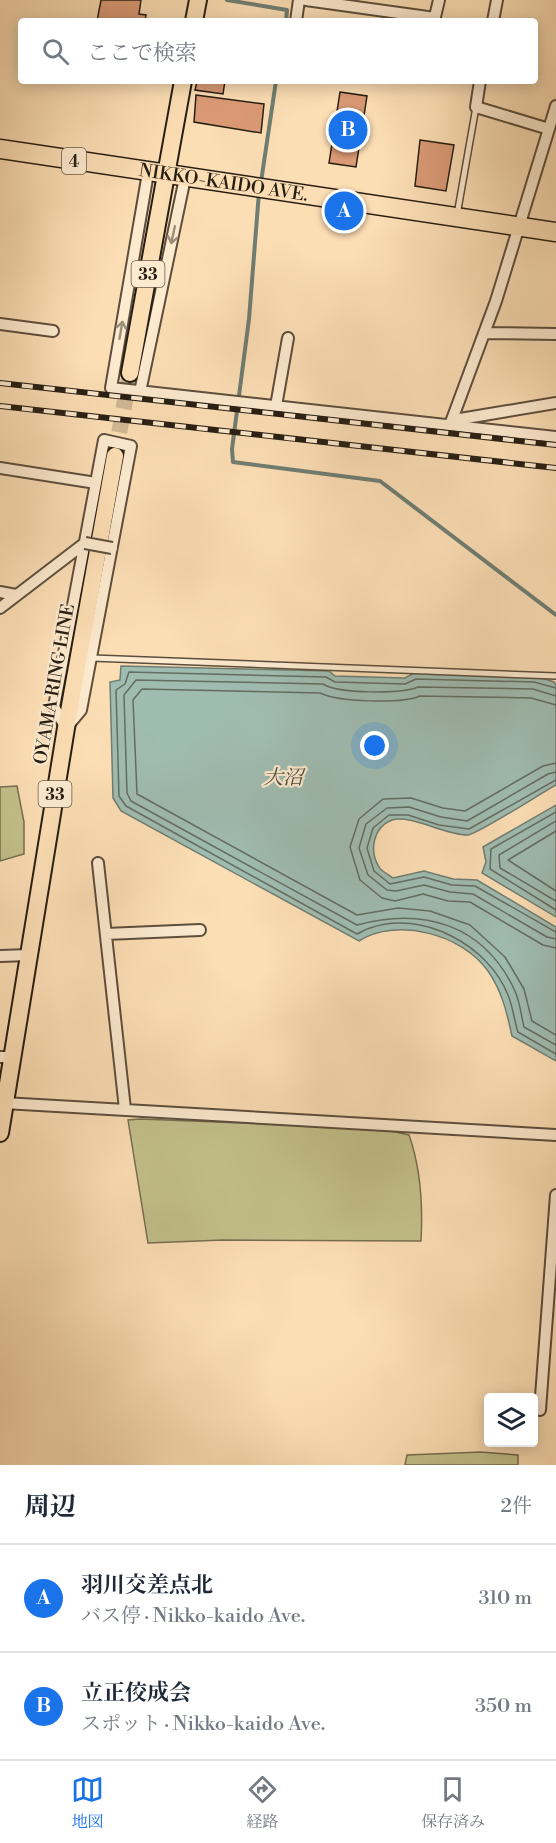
<!DOCTYPE html>
<html lang="ja">
<head>
<meta charset="utf-8">
<style>
  :root { --surface:#fff; --page:#f6f6f7; --text:#1f2937; --muted:#747a83; --line:#e0e1e3; --accent:#1a73e8 }
  body { margin:0; font-family:"Libre Bodoni","Noto Serif JP",serif; background:var(--page); color:var(--text) }
  .controls { position:absolute; right:18px; bottom:18px; display:grid; overflow:hidden; border-radius:6px; box-shadow:0 3px 15px #0003 }
  .controls button { width:54px; height:54px; display:grid; place-items:center; padding:0; border:0; border-bottom:2px solid var(--line); background:var(--surface); color:var(--text); font:30px sans-serif }
  .you { position:absolute; left:375px; top:746px; width:21px; height:21px; margin:-15px; border:4px solid #fff; border-radius:50%; background:#1a73e8; box-shadow:0 0 0 9px #1a73e833 }
  .badge { display:grid; place-items:center; width:39px; height:39px; border-radius:50%; background:var(--accent); color:#fff; font-size:20px; font-weight:700 }
  .pin { position:absolute; translate:-50% -50%; border:3px solid #fff; box-shadow:0 2px 6px #0006 }
  .list { margin:0; padding:0; list-style:none }
  h2 { display:flex; justify-content:space-between; align-items:center; height:78px; margin:0; padding:0 24px; font-size:26px }
  h2 small { font-size:20px; font-weight:400; color:var(--muted) }
  .list li { display:grid; grid-template-columns:39px 1fr auto; gap:18px; align-items:center; box-sizing:border-box; height:108px; padding:0 24px; border-top:2px solid var(--line) }
  .list b { display:block; font-size:22px; white-space:nowrap }
  .list p { margin:0; font-size:20px; white-space:nowrap; color:var(--muted) }
  .list em { font-size:20px; font-style:normal; color:var(--muted) }
  .icon { flex:none; width:33px; height:33px; fill:none; stroke:currentColor; stroke-width:2; stroke-linecap:round; stroke-linejoin:round }
  .map { position:relative; flex:none; width:556px; height:1465px; overflow:hidden }
  .search { position:absolute; background:var(--surface); box-shadow:0 3px 15px #0003; left:18px; right:18px; top:18px; height:66px; display:flex; align-items:center; gap:15px; box-sizing:border-box; padding:0 21px; border-radius:6px; color:var(--muted); font-size:22px }
  .sheet { height:294px; background:var(--surface) }
  nav { display:flex; justify-content:space-around; align-items:center; box-sizing:border-box; height:84px; border-top:2px solid var(--line); background:var(--surface); font-size:16px; color:var(--muted) }
  nav a { display:grid; justify-items:center; gap:3px }
  nav .on { color:var(--accent) }
  .map>svg:first-child { display:block }
</style>
</head>
<body>
<div class="map">
<svg width="556" height="1465" viewBox="0 0 556 1465">
  <rect width="100%" height="100%" fill="#fcdeb5"/>
  <filter id="stains"><feTurbulence type="fractalNoise" baseFrequency=".00333" numOctaves="4"/><feColorMatrix values="0 0 0 0 .2 0 0 0 0 .09 0 0 0 0 .02 0 0 0 .5 -.17"/></filter>
  <radialGradient id="worn" r=".72"><stop offset=".6" stop-color="#630" stop-opacity="0"/><stop offset="1" stop-color="#630" stop-opacity=".3"/></radialGradient>
  <path fill="#c3c08b" stroke="#756f4f" stroke-width="1.5" d="M17 786 24 822V854L0 861V787Z
    M140 1119 377 1128 409 1135C421 1169 423 1205 421 1241L223 1240 148 1243 128 1120Z
    M481 1452 518 1455V1465H405L407 1455Z"/>
  <path fill="#9fbcb1" stroke="#6f7d72" stroke-width="1.5" d="M121 666 329 671 335 676 405 678 414 673 536 676 554 682 556 685V785C543 792 478 834 468 835 447 836 410 814 392 820 373 827 369 851 379 867 381 871 389 875 393 878L424 871 453 879 477 880 556 927V1061L512 1036C507 1013 502 991 488 971 462 934 397 917 359 941L121 811 113 798 110 682 120 680Z
    M556 805V917L482 873 486 862 483 847Z"/>
  <g fill="none" stroke-linecap="round" stroke-linejoin="round">
    <path stroke="#636d62" stroke-width="1.5" d="M556 688 534 682 416 679 405 684 335 682 326 677 129 672 125 684 116 690 119 796 126 806 357 934C362 932 365 929 370 928 422 909 489 946 508 995 513 1007 514 1020 518 1032L556 1054
      M556 696 533 689 418 687C401 694 339 694 323 684L136 680 124 695 127 793 131 801 357 925C423 907 484 924 515 991 520 1002 521 1015 524 1027L556 1045
      M556 705 531 698 420 696C402 704 338 702 320 693L142 689 133 700 137 794 357 915 398 908 430 911 470 925 505 957 524 989 532 1021 556 1035
      M556 763 543 766 465 811 443 808 411 798 383 799 359 819 350 847 360 880 382 898 395 901 423 894 448 901 470 902 543 945 556 948
      M556 772 548 774 467 821 441 817 409 807 387 808 366 824 359 848 368 875 387 890 396 891 424 885 450 892 473 894 547 937 556 939
      M556 780 469 829 439 825 408 815H389L373 828 367 848 374 871 390 884 424 877 452 885 475 886 556 932
      M556 812 491 849 490 869 556 910
      M556 821 499 855 500 868 556 901
      M556 831 508 860 556 891"/>
    <path stroke="#6f7d72" stroke-width="4" d="M227 0 287 10 286 21
      M261 182 276 81
      M259 192 249 319 232 449 233 462 380 481 556 615"/>
  </g>
  <path fill="#da9a75" stroke="#271e13" stroke-width="1.5" d="M101 0H141L139 14 146 15 145 21H97Z
    M197 81H225L223 94 195 90Z
    M340 92 367 96 356 167 329 163Z
    M196 95 264 104 261 133 194 122Z
    M420 140 454 145 446 191 415 186Z"/>
  <g fill="none" stroke-linecap="round" stroke-linejoin="round">
    <path stroke="#d1b895" stroke-width="16" stroke-dasharray="16 8" stroke-linecap="butt" d="M115 456 130 373"/>
    <g stroke="#5c4e3c" stroke-width="8">
      <path id="service" d="M457 215 476 107
        M92 658 556 676"/>
    </g>
    <g stroke="#5c4e3c" stroke-width="14">
      <path id="minor" d="M306 0 435 18
        M296 21 299 0
        M434 21 439 0
        M493 21 497 0
        M480 81 476 107 549 129
        M148 173 111 388 556 437
        M0 324 53 331
        M484 333 556 334
        M140 392 185 178
        M276 406 288 338
        M450 425 496 301 556 106
        M450 425 460 419 556 403
        M104 440 131 446 81 710 66 728 54 707Z
        M0 468 96 483
        M0 592 16 595
        M0 608 85 543
        M98 863 125 1109
        M106 934 200 930
        M0 956 29 955
        M0 1057H12
        M4 1103 556 1135
        M540 1410 556 1195"/>
    </g>
    <g stroke="#271e13" stroke-width="20">
      <path id="primary" d="M194 21 198 0
        M130 373 183 81
        M0 1133 66 728 115 456"/>
    </g>
    <g stroke="#271e13" stroke-width="21">
      <g id="trunk">
        <path id="s1" d="M0 149 556 232"/>
      </g>
    </g>
    <use href="#service" stroke="#fdeacf" stroke-width="5"/>
    <use href="#minor" stroke="#fdeacf" stroke-width="10"/>
    <use href="#primary" stroke="#fcdeb5" stroke-width="16"/>
    <use href="#trunk" stroke="#fcdeb5" stroke-width="18"/>
    <g stroke="#271e13" stroke-width="6">
      <path id="rail" d="M0 383 556 445
        M0 406 556 468"/>
    </g>
    <use href="#rail" stroke="#fdeacf" stroke-width="4" stroke-dasharray="11" stroke-linecap="butt"/>
    <g stroke="#5c4e3c" stroke-width="14" stroke-linecap="butt">
      <path id="minor-bridge" d="M85 543 112 548"/>
    </g>
    <use href="#minor-bridge" stroke="#fdeacf" stroke-width="10"/>
  </g>
  <defs><path id="oneway-shaft" d="M-6 0H5M1.5-3L5.5 0L1.5 3" fill="none" stroke-width="1.6" stroke-linecap="round" stroke-linejoin="round" transform="scale(1.5)"/></defs>
  <g stroke="#9d8e7a">
    <use href="#oneway-shaft" transform="translate(173 235) rotate(102)"/>
    <use href="#oneway-shaft" transform="translate(121 330) rotate(-80)"/>
  </g>
  <g text-anchor="middle" stroke-width="4.5" stroke-linejoin="round" paint-order="stroke">
    <g fill="#fdeacf" stroke="#675b4b" stroke-width="1.5">
      <rect x="62" y="148" width="24" height="26" rx="4.5"/>
      <rect x="131.5" y="261" width="33" height="26" rx="4.5"/>
      <rect x="38.5" y="781" width="33" height="26" rx="4.5"/>
    </g>
    <g font-size="16" font-weight="bold" fill="#271e13">
      <text x="74" y="167">4</text>
      <text x="148" y="280">33</text>
      <text x="55" y="800">33</text>
    </g>
    <g font-size="18" fill="#271e13" stroke="#fdeacf">
      <text dy="6" stroke="none"><textPath href="#s1" startOffset="226">NIKKO-KAIDO AVE.</textPath></text>
      <text transform="translate(54 684) rotate(-80)" y="6">OYAMA RING LINE</text>
    </g>
    <g font-size="20" font-style="italic" fill="#4b4d42" stroke="#fdeacf">
      <text x="283" y="784">大沼</text>
    </g>
  </g>
  <rect width="100%" height="100%" filter="url(#stains)"/>
  <rect width="100%" height="100%" fill="url(#worn)"/>
</svg>
<div class="controls">
<button><svg class="icon" aria-label="layers" viewBox="0 0 24 24"><path d="M12 4l9 5-9 5-9-5zM3 14l9 5 9-5"/></svg></button>
</div>
<div class="you"></div>
<div class="pin badge" style="left:344px;top:211px">A</div>
<div class="pin badge" style="left:348px;top:130px">B</div>
<div class="search"><svg class="icon" aria-label="search" viewBox="0 0 24 24"><circle cx="10" cy="10" r="6"/><path d="M15 15l6 6"/></svg>ここで検索</div>
</div>
<section class="sheet">
<h2>周辺<small>2件</small></h2>
<ul class="list">
<li><span class="badge">A</span><div><b>羽川交差点北</b><p>バス停 · Nikko-kaido Ave.</p></div><em>310 m</em></li>
<li><span class="badge">B</span><div><b>立正佼成会</b><p>スポット · Nikko-kaido Ave.</p></div><em>350 m</em></li>
</ul>
</section>
<nav>
<a class="on"><svg class="icon" aria-label="map" viewBox="0 0 24 24"><path d="M3 6l6-2 6 2 6-2v14l-6 2-6-2-6 2zM9 4v14M15 6v14"/></svg>地図</a>
<a><svg class="icon" aria-label="directions" viewBox="0 0 24 24"><path d="M12 3l9 9-9 9-9-9zM9 14v-3h6M13 9l2 2-2 2"/></svg>経路</a>
<a><svg class="icon" aria-label="saved" viewBox="0 0 24 24"><path d="M7 4h10v16l-5-4-5 4z"/></svg>保存済み</a>
</nav>
</body>
</html>
